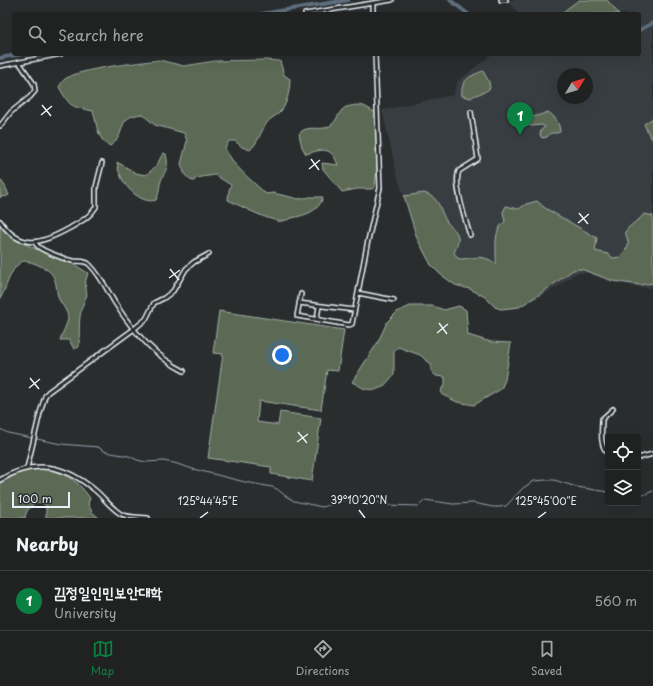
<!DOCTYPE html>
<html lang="en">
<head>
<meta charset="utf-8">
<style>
  :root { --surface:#202222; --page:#282a2a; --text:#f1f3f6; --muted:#a2a4a5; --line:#3d3f40; --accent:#0b8043 }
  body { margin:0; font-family:"Playpen Sans","Poor Story",sans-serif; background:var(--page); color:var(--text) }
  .controls { position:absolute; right:12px; bottom:12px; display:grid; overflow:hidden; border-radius:4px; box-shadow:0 4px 16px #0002 }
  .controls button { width:36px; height:36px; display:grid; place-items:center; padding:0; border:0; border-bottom:1px solid var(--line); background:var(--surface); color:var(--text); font:20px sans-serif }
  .compass { position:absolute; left:557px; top:68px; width:36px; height:36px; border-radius:50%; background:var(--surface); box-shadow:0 4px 16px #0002; rotate:52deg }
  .scale { position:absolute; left:12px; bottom:10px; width:58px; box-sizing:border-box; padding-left:4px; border:2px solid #e8f1f8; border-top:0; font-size:11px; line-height:14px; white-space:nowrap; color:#e8f1f8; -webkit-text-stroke:3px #2a2d2e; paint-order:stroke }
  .you { position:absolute; left:282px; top:355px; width:14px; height:14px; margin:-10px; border:3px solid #fff; border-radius:50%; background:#1a73e8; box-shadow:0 0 0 6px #1a73e833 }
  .badge { display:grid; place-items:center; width:26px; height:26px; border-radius:50%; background:var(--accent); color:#fff; font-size:13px; font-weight:700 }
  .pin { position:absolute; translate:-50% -33px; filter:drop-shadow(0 1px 2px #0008) }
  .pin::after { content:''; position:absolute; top:21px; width:14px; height:12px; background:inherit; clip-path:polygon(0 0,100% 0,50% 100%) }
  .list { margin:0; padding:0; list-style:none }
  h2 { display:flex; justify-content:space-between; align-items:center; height:52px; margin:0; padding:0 16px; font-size:17px }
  h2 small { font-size:13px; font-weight:400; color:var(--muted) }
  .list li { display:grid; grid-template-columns:26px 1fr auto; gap:12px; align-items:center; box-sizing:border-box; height:60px; padding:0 16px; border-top:1px solid var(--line) }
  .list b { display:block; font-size:15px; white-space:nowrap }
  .list p { margin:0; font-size:13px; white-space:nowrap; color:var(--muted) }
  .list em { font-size:13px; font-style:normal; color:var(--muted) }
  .icon { flex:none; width:22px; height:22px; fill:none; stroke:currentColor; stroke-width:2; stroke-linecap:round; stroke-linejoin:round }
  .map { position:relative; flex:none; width:653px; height:518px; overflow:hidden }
  .search { position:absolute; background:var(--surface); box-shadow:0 4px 16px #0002; left:12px; right:12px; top:12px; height:44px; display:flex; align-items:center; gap:10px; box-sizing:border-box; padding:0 14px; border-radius:4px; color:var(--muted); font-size:15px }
  .sheet { height:112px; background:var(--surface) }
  nav { display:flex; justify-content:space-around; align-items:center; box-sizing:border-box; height:56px; border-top:1px solid var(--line); background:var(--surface); font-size:11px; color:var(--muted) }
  nav a { display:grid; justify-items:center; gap:2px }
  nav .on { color:var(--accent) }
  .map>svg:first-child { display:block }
</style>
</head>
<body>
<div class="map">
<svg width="653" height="518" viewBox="0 0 653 518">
  <rect width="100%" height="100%" fill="#2a2d2e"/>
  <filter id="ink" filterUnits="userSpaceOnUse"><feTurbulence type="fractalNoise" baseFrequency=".025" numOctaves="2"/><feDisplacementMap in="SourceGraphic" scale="8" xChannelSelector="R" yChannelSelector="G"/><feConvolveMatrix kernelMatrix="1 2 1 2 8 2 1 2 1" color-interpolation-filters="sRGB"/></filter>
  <g filter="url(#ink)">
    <path fill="#383c42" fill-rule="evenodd" d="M507 0H653V288L638 287 607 281 588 273H576L557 287 519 308 501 310 495 308 485 297 470 290 455 285 439 274 431 265 416 239 410 216 397 175 382 110 453 95 458 81 492 54H639V14H519ZM563 74H587V98H563Z"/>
    <path fill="#5b6b54" stroke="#a2aea6" d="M579 0H607L619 14H560Z
      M159 60 184 66 215 61 265 60 280 61 284 75 290 79C290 90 287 107 278 114 274 117 269 119 266 124 260 133 258 143 250 150L242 147 235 141H229L225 148C234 167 250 179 266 194L273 193 299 199 310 197H323C319 212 305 215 292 218 287 220 281 222 277 221 259 216 245 208 228 200L229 190 231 185 215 175 196 178 194 181 190 180 185 175 181 164 187 141 184 133 155 125 142 114C114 117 129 133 110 146 97 140 97 124 93 111 70 106 71 108 59 87 61 84 62 81 65 79 81 68 137 63 159 60Z
      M483 71 489 82 490 88C484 94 477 93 471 98L462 96C460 80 470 76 483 71Z
      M356 105 364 106 376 113 377 168 375 187 372 189H357L342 192 323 169 322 163 338 165C331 146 323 149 306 154L302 147 299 134C306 124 319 131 328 127 336 123 337 116 342 110 345 106 352 106 356 105Z
      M520 109C530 121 536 116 548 112 555 116 560 124 560 132L557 133H551L547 137 542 138 540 135 541 130 545 127 542 125 531 126 521 122 517 113 518 110Z
      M653 118V140L649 135 644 124Z
      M163 153 166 154C170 170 164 170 160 184 159 190 159 194 156 200 142 205 124 187 120 174 118 171 118 166 117 162L136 173 145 175C155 169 158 163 163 153Z
      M0 179 5 186 9 195 5 197 2 196 0 198Z
      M424 193C442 199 438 208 447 222 450 227 457 230 458 237 459 242 456 248 454 253L459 259C473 259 483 253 496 264 497 251 492 230 505 222L503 212 506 206 519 209 526 204 537 201 545 208 597 238 595 251 608 254 613 258 620 257C629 246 630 246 625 232 630 224 639 221 644 214L653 216V283L640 285 613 281 581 269 573 270 540 294 519 307 501 309 495 307 485 297 470 289 455 285 440 274 431 265 417 238 404 196Z
      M0 223 9 234 27 245 45 253 62 257 88 273 85 283 87 295C77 315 80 325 79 347L74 349 69 340H60C62 333 67 325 68 319 68 310 61 305 58 297 56 289 57 280 51 273 47 268 26 258 21 262 9 270 7 288 0 299Z
      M410 306H433L444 310 459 306 466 310 468 335 491 342 511 343 505 380 501 389 474 405 457 402 441 394 442 388 445 386V377L436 376 431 371V364L420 355 398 347 394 351V375L383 387 375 390 365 389 352 382 378 342 387 322 397 312Z
      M219 311 344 330 338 371 327 370 321 410 259 401 257 422 278 425 280 412 321 418 312 481 271 474V467L208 458 223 354 213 353Z
      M35 468C49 468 66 474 77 483 82 487 86 493 90 498L88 504 92 512 99 518H46V505L39 502C31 504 26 510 25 518H0V483L18 473Z"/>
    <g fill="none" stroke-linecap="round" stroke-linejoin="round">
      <path stroke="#95a4af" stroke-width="1" d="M0 429 8 433 61 444 98 447 104 451 111 453 129 456 137 460 146 462 163 461 174 463 193 469 245 482 272 487 277 489 287 497 294 501 322 507 358 496 365 497 385 505 419 506 425 500 453 504 473 503 493 507H499L506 506 523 488 534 481 546 480H554L577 487 608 492
        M638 497 653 491"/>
      <path stroke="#5e707f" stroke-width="4" d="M450 0 468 14
        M261 14 348 0
        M639 30 653 23
        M0 58 22 54"/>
      <g stroke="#e8f1f8" stroke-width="6">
        <path id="street" d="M501 0H506
          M373 3V14
          M305 14 392 0
          M0 66 61 54
          M0 126 11 112 30 97 35 91 34 84 19 62
          M0 221C21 252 43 243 70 228 80 222 90 217 96 207V187L102 163
          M470 235C466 222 453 183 459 171L478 159 471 112
          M35 243C36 244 37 246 39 247 43 251 67 260 73 261 79 262 86 260 90 265 101 276 107 290 115 303 132 330 156 357 184 371
          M358 293 394 300
          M301 294 297 316 349 325 352 324 367 245 380 188 375 54
          M299 303 354 310
          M317 319 319 306
          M608 453C599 446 602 430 602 419L613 409
          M638 458 653 454
          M27 468 40 413 45 396 48 392 134 329 146 319 154 303 164 298 173 291 186 269 194 262 209 254
          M0 480C35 458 65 465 96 491 104 498 111 508 121 514 129 518 140 517 148 518"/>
      </g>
      <use href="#street" stroke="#2a2d2e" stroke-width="3"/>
    </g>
  </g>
  <path fill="none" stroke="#e8f1f8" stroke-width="1.5" d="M42 105 51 116M41 115 52 106M311 159 319 170M309 169 320 160M579 213 588 224M578 223 589 214M170 269 179 280M169 278 180 270M439 323 447 334M437 333 448 324M30 378 39 389M29 388 40 379M298 432 307 443M297 442 308 434M359 510 365 518M200 518 208 512M538 518 546 512"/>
  <g font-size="10" text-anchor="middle" fill="#e8f1f8" stroke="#2a2d2e" stroke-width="4" stroke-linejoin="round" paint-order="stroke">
    <text x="359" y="504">39°10'20"N</text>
    <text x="208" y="505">125°44'45"E</text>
    <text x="546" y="505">125°45'00"E</text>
  </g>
</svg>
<div class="controls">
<button><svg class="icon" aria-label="locate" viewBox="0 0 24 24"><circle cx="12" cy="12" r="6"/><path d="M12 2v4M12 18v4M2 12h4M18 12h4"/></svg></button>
<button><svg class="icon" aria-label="layers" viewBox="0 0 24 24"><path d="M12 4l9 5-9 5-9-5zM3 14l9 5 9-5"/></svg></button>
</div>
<svg class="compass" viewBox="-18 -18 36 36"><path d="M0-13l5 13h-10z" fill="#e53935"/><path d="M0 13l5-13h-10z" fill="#a2a4a5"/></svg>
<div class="scale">100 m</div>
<div class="you"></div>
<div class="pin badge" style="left:520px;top:135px">1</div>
<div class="search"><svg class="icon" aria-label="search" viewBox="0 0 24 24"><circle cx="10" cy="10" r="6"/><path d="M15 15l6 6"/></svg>Search here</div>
</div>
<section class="sheet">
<h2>Nearby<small></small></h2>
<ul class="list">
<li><span class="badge">1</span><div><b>김정일인민보안대학</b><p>University</p></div><em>560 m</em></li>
</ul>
</section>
<nav>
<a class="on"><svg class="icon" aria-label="map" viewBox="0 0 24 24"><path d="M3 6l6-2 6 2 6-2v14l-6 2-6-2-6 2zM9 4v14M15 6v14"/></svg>Map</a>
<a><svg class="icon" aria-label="directions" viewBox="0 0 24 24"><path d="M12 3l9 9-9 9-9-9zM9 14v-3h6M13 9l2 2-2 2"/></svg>Directions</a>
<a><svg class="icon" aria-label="saved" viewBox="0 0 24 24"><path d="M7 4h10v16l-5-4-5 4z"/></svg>Saved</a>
</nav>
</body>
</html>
